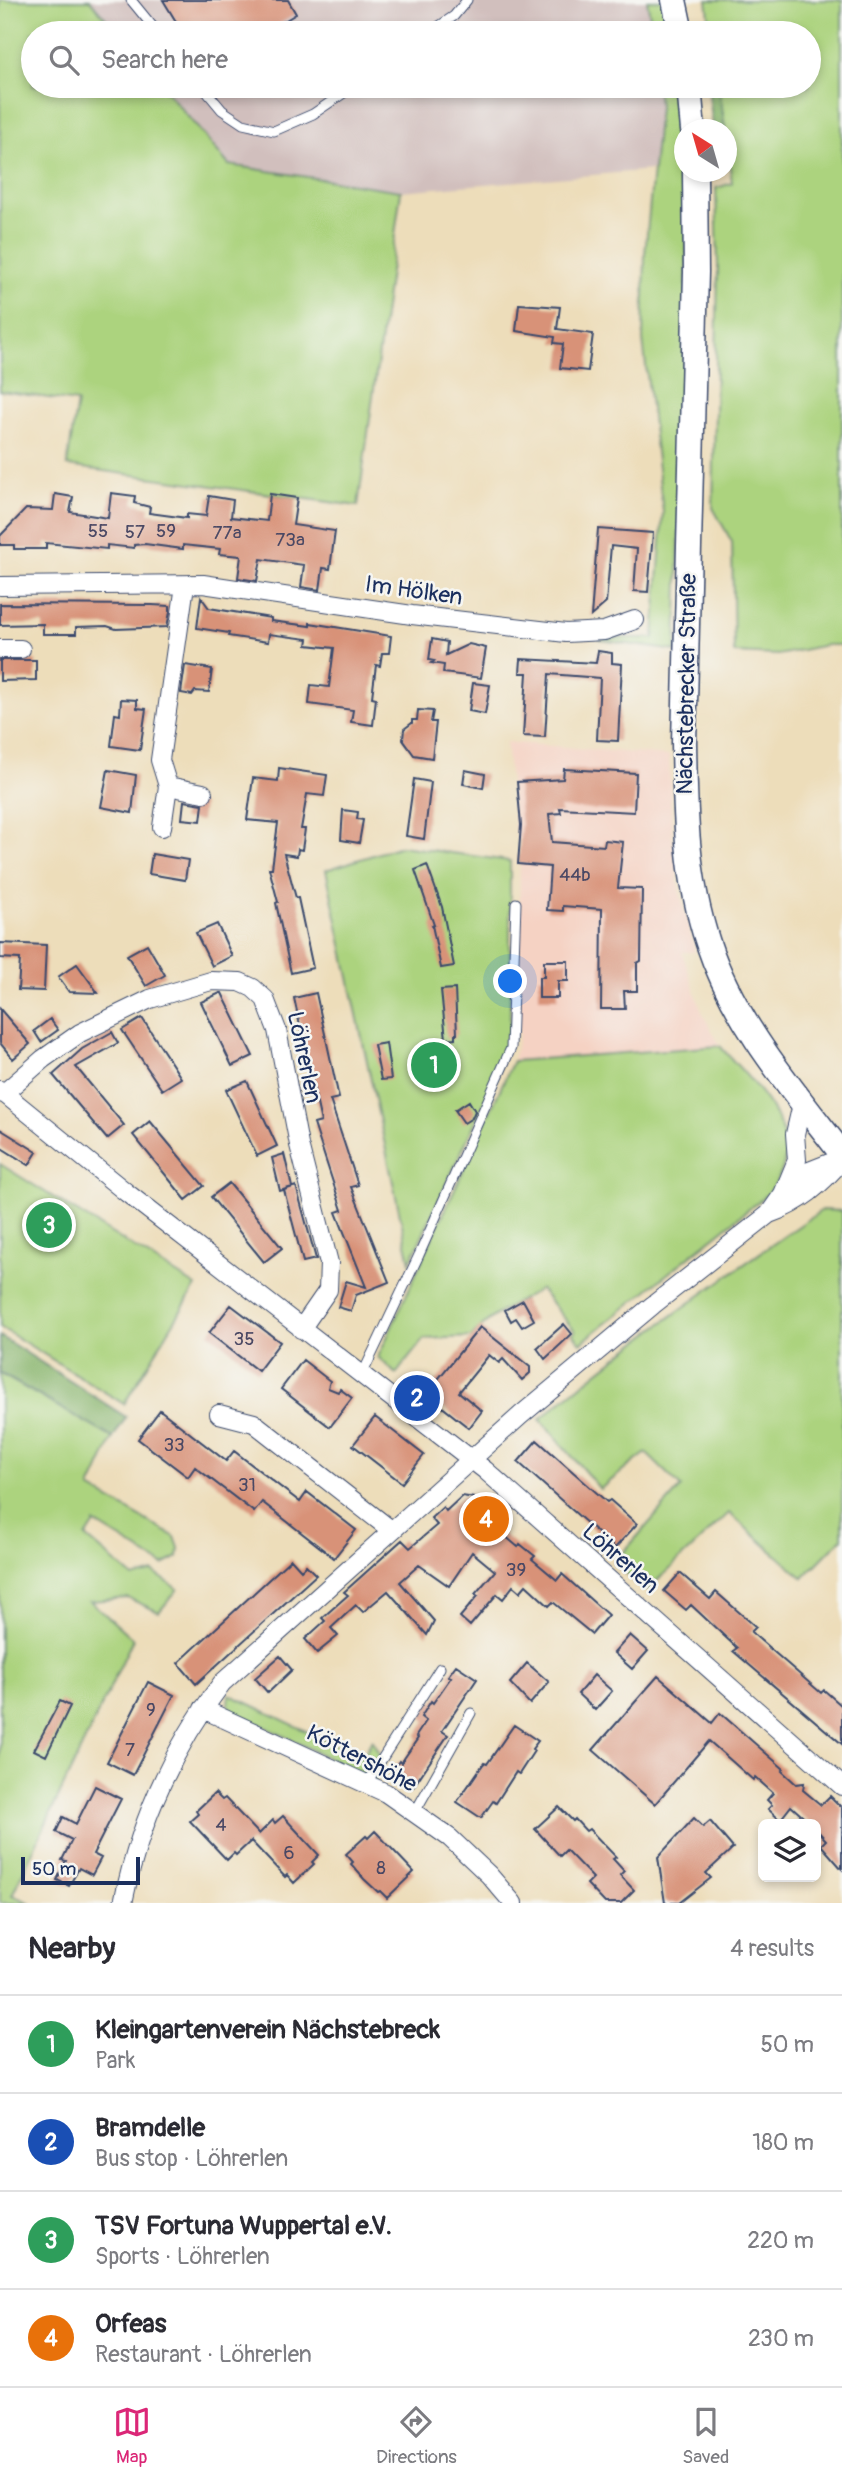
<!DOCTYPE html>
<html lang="en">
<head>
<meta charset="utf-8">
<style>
  :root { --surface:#fff; --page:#f7f7f7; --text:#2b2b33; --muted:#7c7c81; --line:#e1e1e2; --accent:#db2777 }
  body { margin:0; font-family:Pangolin,sans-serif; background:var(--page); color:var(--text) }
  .controls { position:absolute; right:21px; bottom:21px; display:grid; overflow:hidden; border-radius:10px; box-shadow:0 4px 10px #0003 }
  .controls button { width:63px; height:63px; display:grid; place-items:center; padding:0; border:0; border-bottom:2px solid var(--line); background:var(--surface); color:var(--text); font:35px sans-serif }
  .compass { position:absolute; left:674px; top:119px; width:63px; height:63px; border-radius:50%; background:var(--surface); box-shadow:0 4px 10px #0003; rotate:323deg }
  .scale { position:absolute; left:21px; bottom:18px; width:119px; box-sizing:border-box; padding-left:7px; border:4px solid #1b2f5e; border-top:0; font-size:19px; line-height:24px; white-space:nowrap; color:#1b2f5e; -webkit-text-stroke:5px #f6f6f2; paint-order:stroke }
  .you { position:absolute; left:511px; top:982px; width:24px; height:24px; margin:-18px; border:5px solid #fff; border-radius:50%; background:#1a73e8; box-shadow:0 0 0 10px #1a73e833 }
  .badge { display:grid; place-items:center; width:46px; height:46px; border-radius:50%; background:var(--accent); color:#fff; font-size:23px; font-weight:700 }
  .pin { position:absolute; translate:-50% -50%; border:4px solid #fff; box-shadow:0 2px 7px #0006 }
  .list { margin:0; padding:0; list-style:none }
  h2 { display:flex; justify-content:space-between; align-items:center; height:91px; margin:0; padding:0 28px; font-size:30px }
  h2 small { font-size:23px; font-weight:400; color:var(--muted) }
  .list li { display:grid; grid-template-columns:46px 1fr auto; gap:21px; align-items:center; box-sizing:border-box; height:98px; padding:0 28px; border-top:2px solid var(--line) }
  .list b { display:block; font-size:26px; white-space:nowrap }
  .list p { margin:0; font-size:23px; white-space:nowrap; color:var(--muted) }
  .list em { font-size:23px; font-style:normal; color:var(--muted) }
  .icon { flex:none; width:38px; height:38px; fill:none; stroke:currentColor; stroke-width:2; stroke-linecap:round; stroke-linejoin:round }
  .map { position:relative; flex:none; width:842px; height:1903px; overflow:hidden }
  .search { position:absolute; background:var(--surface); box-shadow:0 4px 10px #0003; left:21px; right:21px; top:21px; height:77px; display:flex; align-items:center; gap:18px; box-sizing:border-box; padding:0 24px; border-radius:38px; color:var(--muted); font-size:26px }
  .sheet { height:483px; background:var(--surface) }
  nav { display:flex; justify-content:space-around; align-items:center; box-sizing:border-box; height:98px; border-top:2px solid var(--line); background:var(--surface); font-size:19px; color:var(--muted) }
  nav a { display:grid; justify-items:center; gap:4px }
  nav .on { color:var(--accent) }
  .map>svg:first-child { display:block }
</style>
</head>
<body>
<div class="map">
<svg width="842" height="1903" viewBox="0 0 842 1903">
  <rect width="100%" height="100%" fill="#f6f6f2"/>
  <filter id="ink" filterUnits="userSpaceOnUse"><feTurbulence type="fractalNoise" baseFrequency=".0143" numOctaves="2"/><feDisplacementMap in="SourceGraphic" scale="14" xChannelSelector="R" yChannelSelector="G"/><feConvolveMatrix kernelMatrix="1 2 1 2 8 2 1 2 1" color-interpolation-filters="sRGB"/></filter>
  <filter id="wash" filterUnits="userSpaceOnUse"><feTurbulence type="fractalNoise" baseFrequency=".00686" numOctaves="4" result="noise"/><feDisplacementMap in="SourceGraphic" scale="28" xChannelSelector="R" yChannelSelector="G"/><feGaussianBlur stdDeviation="1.57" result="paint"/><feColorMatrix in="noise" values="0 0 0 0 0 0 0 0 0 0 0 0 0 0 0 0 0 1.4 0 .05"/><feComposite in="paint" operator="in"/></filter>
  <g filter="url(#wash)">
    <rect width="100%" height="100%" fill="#edddba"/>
    <path fill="#f5d2c3" d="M506 742 669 756 672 836 679 889 695 952H682L702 1012 720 1046 513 1061 519 1035 520 844 515 832Z"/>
    <path fill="#d1bfbd" d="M90 0H647L653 33H118Z
      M162 86H657L659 107 652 170 401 191 229 165Z"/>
    <path fill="#acd37e" stroke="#64816e" stroke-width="2" d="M0 0H90L118 33H33V86H162L229 165 401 191 358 506 67 466 77 402 0 391Z
      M647 0H664L672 33H653Z
      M707 0H842V645H826L778 655 734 653 732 542 713 508 718 267 716 188 732 183 719 86H809V33H711Z
      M657 86H679L684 140 687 264 676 651 600 640V638H654L663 512 643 340 645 254 659 107Z
      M401 846 510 861V1027L496 1078 410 1262 326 870Z
      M720 1046C748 1079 801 1124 781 1173 778 1179 774 1186 770 1192L581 1343 573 1334 575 1331 540 1289C517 1304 489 1314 472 1337L424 1339 396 1374 378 1357 513 1061Z
      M0 1164 196 1286 124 1404 0 1327Z
      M822 1210 842 1211V1538L803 1578 729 1513 646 1591 614 1563 681 1487 646 1453 600 1489 540 1419C630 1343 725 1277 822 1210Z
      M0 1374 113 1438 90 1488 175 1537 179 1548 178 1557 163 1565 95 1523 86 1537 134 1578 153 1572 178 1589 159 1612 128 1598 90 1601 133 1639 12 1895 31 1903H0Z
      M229 1694 362 1758 372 1740 384 1763 375 1781 233 1711 228 1704Z"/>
    <path fill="#89b56d" stroke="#527266" stroke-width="2" d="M708 86H719L725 129H713Z
      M0 1336 126 1417 113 1438 0 1373Z"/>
    <g id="blocks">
      <path fill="#d89278" d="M163 0H288L296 14 264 33H183Z
        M519 304 560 307 557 329 593 334 588 371 560 368 563 344 554 343 555 337 516 331Z
        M111 493 135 496 134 503 150 507 149 513 187 518V514L206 516 209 496 233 500 231 517 267 521 270 494 297 498 293 525 335 531 330 569 323 568 320 590 301 587 304 565 261 559 257 581 238 578 241 556 219 554 220 549 183 545V549L145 544 134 545V548L107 545V549L46 543V549H14V545H0V536L26 509 53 510 55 494 73 497 70 512 108 518Z
        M598 529 653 533 648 592 634 591 637 549 611 546 606 603 591 616Z
        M201 597 209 608 271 618V621L310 626V623L391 636 389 653H382L380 666 376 665 372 697 376 698 373 725 351 722 353 710 309 704 311 685 329 687 334 648 307 645 308 639 269 634 268 642 228 636 229 633 197 628Z
        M0 604 152 605 170 606V612L167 627 116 629 107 626 76 627V634H43V624L0 625Z
        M432 639 447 642 446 655 469 644 486 648 481 678 443 673 444 665 431 663 434 661 429 660Z
        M598 651 612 653V663L622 664 618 741 597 740 600 678 549 674 545 737 523 736 527 673H520L521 659 596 663Z
        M0 660H36V680L0 681Z
        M185 665 212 669 209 692 195 691 192 695 181 693Z
        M473 683 490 685 485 714 469 711Z
        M121 699 137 700V708L146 709 140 750 111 746 115 714 120 715Z
        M418 710 433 711 431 722H436L432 758 414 755 403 740 404 729 412 723V720H417Z
        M279 768 327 775 324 796 307 794 301 829H305L302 850 298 849 297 856 284 854 296 898H298L313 968 291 973 276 903 278 902 269 868H272L278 823 247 820 253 778 278 781Z
        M564 769 636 773 634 812 560 808 561 813 549 814 552 842 604 846 605 840 623 842 618 888 642 889 641 961 637 963V991H624L625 1009H601L602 909 563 906V911L547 910 550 867 518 864 521 825 517 782 563 779Z
        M108 770 136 775 132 813 101 807Z
        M465 770 485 774 483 788 463 784Z
        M414 779 431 782 424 839 406 836Z
        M184 801 203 804 201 821 182 819Z
        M343 810 358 812 357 819 363 820 359 843 341 840Z
        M152 854 188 860 185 880 149 874Z
        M427 865 442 907 454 966 441 968 432 925H434L415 870Z
        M217 924 232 956 212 966 196 933Z
        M0 943 46 945 44 991 18 990 20 959 0 958Z
        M147 944 165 975 146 986 127 955Z
        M544 961H568V981H558V998H539V977H544Z
        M77 964 98 993 69 992 58 977Z
        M455 989 457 1034H455V1038L446 1039 441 990Z
        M220 993H222L253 1056 232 1066 201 1002Z
        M316 993 339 1098 330 1100 358 1185 351 1187 389 1282 356 1295 351 1311 338 1307 346 1281 366 1287 336 1212 342 1210 314 1124 321 1122 294 998Z
        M0 1009 30 1044 13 1059 0 1043Z
        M142 1018 181 1078 162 1090 122 1030Z
        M50 1019 58 1030 41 1042 34 1031Z
        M112 1032 118 1043 76 1067 124 1125 107 1139 53 1075 82 1049Z
        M386 1043 391 1079 381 1080 374 1045Z
        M247 1081 277 1146 257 1156 226 1090Z
        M469 1101 475 1111 472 1118 464 1123 455 1110Z
        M150 1121 204 1186 186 1200 133 1135Z
        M0 1129 37 1152 29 1165 0 1147Z
        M284 1154 292 1187 280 1191 272 1158Z
        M229 1183 282 1248 264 1262 211 1197Z
        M296 1186 316 1259 303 1262 284 1190Z
        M523 1300 534 1320 522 1327 516 1318 511 1321 505 1310Z
        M231 1305 280 1342 258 1371 209 1333Z
        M564 1324 572 1334 545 1359 537 1348Z
        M480 1327 530 1367V1373L522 1380 503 1359 499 1363 489 1355 459 1392 482 1411 469 1428 426 1394Z
        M303 1360 330 1381 328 1388 338 1392 340 1389 352 1398 330 1427 281 1389Z
        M160 1410 226 1461 234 1451 300 1502 307 1492 356 1530 334 1558 262 1502 254 1512 195 1467 188 1477 138 1439Z
        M375 1417 424 1455 402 1483 353 1445Z
        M537 1440 607 1502 610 1500 637 1524 615 1548 518 1462Z
        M462 1496 474 1498 498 1519 492 1525 518 1547 520 1544 535 1556 532 1559 557 1580 562 1574 608 1615 592 1634 553 1602 549 1606 526 1585 520 1592 513 1586 503 1599 497 1594 470 1626 460 1617 478 1596 475 1594 495 1571 472 1552 449 1586 419 1565 400 1582 434 1621 427 1635 388 1591 363 1612 356 1605 331 1628 338 1636 317 1653 305 1639 325 1621 322 1618 348 1595 344 1592 402 1540 410 1548 437 1525 431 1518 443 1507 446 1511Z
        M291 1559 301 1570 306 1565 316 1575 196 1684 178 1663Z
        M680 1573 710 1599 716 1592 756 1627 751 1632 821 1693 824 1690 842 1706V1744L733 1651 737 1648 691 1605 686 1610 664 1591Z
        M630 1635 648 1651 632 1669 614 1653Z
        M280 1656 292 1670 268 1693 255 1678Z
        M527 1663 549 1682 530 1704 510 1683Z
        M456 1665 477 1679 442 1731 448 1735 413 1787 391 1772 399 1761 401 1763 418 1738 416 1736 426 1721 421 1717 431 1701 433 1703 451 1677 448 1676Z
        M594 1675 612 1691 595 1710 578 1694Z
        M658 1676 712 1723 720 1713 784 1769 782 1771 796 1784 804 1783 803 1790 821 1805 830 1796 842 1808V1869L821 1845 826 1840 816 1829V1824H811L791 1806 780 1820 768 1809 772 1805 767 1800 773 1793 755 1777 753 1780 709 1741 655 1804 593 1750Z
        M148 1682 174 1695 133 1775 107 1762Z
        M60 1701 70 1706 46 1756 34 1750Z
        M514 1725 538 1741 532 1749 534 1751 519 1774 516 1772 496 1803 493 1801 481 1818 457 1802 484 1763 487 1764Z
        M95 1786 121 1799 93 1854 101 1858 92 1875 79 1868 69 1886 57 1880 66 1861 62 1860 72 1840 56 1832 63 1817 76 1824Z
        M215 1793 222 1800 225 1798 259 1834 273 1820 275 1823 283 1816 319 1855 312 1862 314 1864 294 1883 287 1875 285 1877 251 1841 236 1855 234 1853 227 1860 190 1821 198 1814 196 1811Z
        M559 1807 573 1821 575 1819 586 1831 589 1829 616 1857 613 1859 624 1871 620 1875 634 1890 621 1903H605L587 1884 593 1878 566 1850 560 1856 535 1829Z
        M694 1818 703 1827 710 1821 733 1848 706 1873 711 1878 679 1903H665L658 1857Z
        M375 1831 414 1872 387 1898 380 1891 378 1892 364 1879 351 1864 353 1862 346 1854 366 1836 368 1838Z"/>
    </g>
  </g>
  <g filter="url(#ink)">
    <use href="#blocks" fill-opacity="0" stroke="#3a496c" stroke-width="2"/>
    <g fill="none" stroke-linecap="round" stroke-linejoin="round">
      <g stroke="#3a496c" stroke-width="11">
        <path id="service" d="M131 0 158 33
          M429 33 454 16 467 0
          M202 86 222 110 243 124 274 131 313 114 354 86
          M362 1375 419 1255 511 1048 516 903
          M366 1784 440 1668
          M415 1812 471 1713"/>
      </g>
      <g stroke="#3a496c" stroke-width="20">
        <path id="minor" d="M0 586 203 584 412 615 566 633 604 631 635 620
          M0 649H21
          M168 786 203 793
          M162 827 168 786 160 760 185 585
          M0 1090 127 1193 485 1470 842 1786
          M3 1094 43 1059 80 1033 150 999 211 981 240 982 253 988 265 999 277 1030 299 1145 329 1263 328 1290 301 1329
          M788 1189 809 1171 842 1158
          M769 1214 783 1194 797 1160 795 1134 802 1104
          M219 1414 254 1423 391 1530
          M203 1709 386 1793 450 1838 489 1875 513 1903
          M123 1903C139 1823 173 1748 222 1683L521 1415 653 1305 769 1214C800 1203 821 1185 842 1160"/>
      </g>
      <g stroke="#3a496c" stroke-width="27">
        <path id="secondary" d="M674 0 681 33
          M689 86 693 130
          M695 172 696 272 684 742C685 810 686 878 708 943 734 1022 792 1089 842 1154"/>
      </g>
      <use href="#service" stroke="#fff" stroke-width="9"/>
      <use href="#minor" stroke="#fff" stroke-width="18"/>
      <use href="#secondary" stroke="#fff" stroke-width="24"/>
    </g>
  </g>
  <g text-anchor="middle" stroke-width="5" stroke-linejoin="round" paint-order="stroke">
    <g font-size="19" fill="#4a4864">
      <text x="98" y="537">55</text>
      <text x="166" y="537">59</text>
      <text x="135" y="538">57</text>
      <text x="227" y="539">77a</text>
      <text x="290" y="546">73a</text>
      <text x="575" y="881">44b</text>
      <text x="244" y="1345">35</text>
      <text x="174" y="1451">33</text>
      <text x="247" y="1491">31</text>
      <text x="516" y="1576">39</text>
      <text x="151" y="1716">9</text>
      <text x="130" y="1756">7</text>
      <text x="221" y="1831">4</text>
      <text x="289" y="1859">6</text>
      <text x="381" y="1874">8</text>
    </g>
    <g font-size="23" fill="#1b2f5e" stroke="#f6f6f2">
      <text transform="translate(414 590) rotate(8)" y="8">Im Hölken</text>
      <text transform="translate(686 684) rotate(-89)" y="8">Nächstebrecker Straße</text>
      <text transform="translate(305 1057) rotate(78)" y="8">Löhrerlen</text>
      <text transform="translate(621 1558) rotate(41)" y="8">Löhrerlen</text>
      <text transform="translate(362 1758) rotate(27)" y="8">Köttershöhe</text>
    </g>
  </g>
</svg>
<div class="controls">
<button><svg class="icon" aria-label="layers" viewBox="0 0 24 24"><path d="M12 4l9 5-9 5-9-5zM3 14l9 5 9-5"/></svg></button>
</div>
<svg class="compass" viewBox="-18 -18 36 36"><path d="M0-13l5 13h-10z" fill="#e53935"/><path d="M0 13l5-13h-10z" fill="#7c7c81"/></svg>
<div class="scale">50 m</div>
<div class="you"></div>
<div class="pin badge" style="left:434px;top:1065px;background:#2e9e5b">1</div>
<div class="pin badge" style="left:417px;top:1398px;background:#1a4fb4">2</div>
<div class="pin badge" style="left:49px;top:1225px;background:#2e9e5b">3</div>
<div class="pin badge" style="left:486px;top:1519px;background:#e8710a">4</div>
<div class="search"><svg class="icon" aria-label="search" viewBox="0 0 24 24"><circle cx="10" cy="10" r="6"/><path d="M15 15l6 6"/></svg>Search here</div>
</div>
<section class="sheet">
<h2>Nearby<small>4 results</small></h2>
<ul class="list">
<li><span class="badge" style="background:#2e9e5b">1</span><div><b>Kleingartenverein Nächstebreck</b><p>Park</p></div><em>50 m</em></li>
<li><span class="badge" style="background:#1a4fb4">2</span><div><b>Bramdelle</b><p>Bus stop · Löhrerlen</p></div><em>180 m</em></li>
<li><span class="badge" style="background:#2e9e5b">3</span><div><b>TSV Fortuna Wuppertal e.V.</b><p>Sports · Löhrerlen</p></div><em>220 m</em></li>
<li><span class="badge" style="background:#e8710a">4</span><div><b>Orfeas</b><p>Restaurant · Löhrerlen</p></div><em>230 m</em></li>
</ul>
</section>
<nav>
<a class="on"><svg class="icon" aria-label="map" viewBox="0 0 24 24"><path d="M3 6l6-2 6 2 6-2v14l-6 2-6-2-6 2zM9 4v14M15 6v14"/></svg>Map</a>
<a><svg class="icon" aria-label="directions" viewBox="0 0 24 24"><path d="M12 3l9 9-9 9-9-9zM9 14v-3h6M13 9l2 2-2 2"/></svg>Directions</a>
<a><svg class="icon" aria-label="saved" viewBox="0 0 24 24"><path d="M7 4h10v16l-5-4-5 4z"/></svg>Saved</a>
</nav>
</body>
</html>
